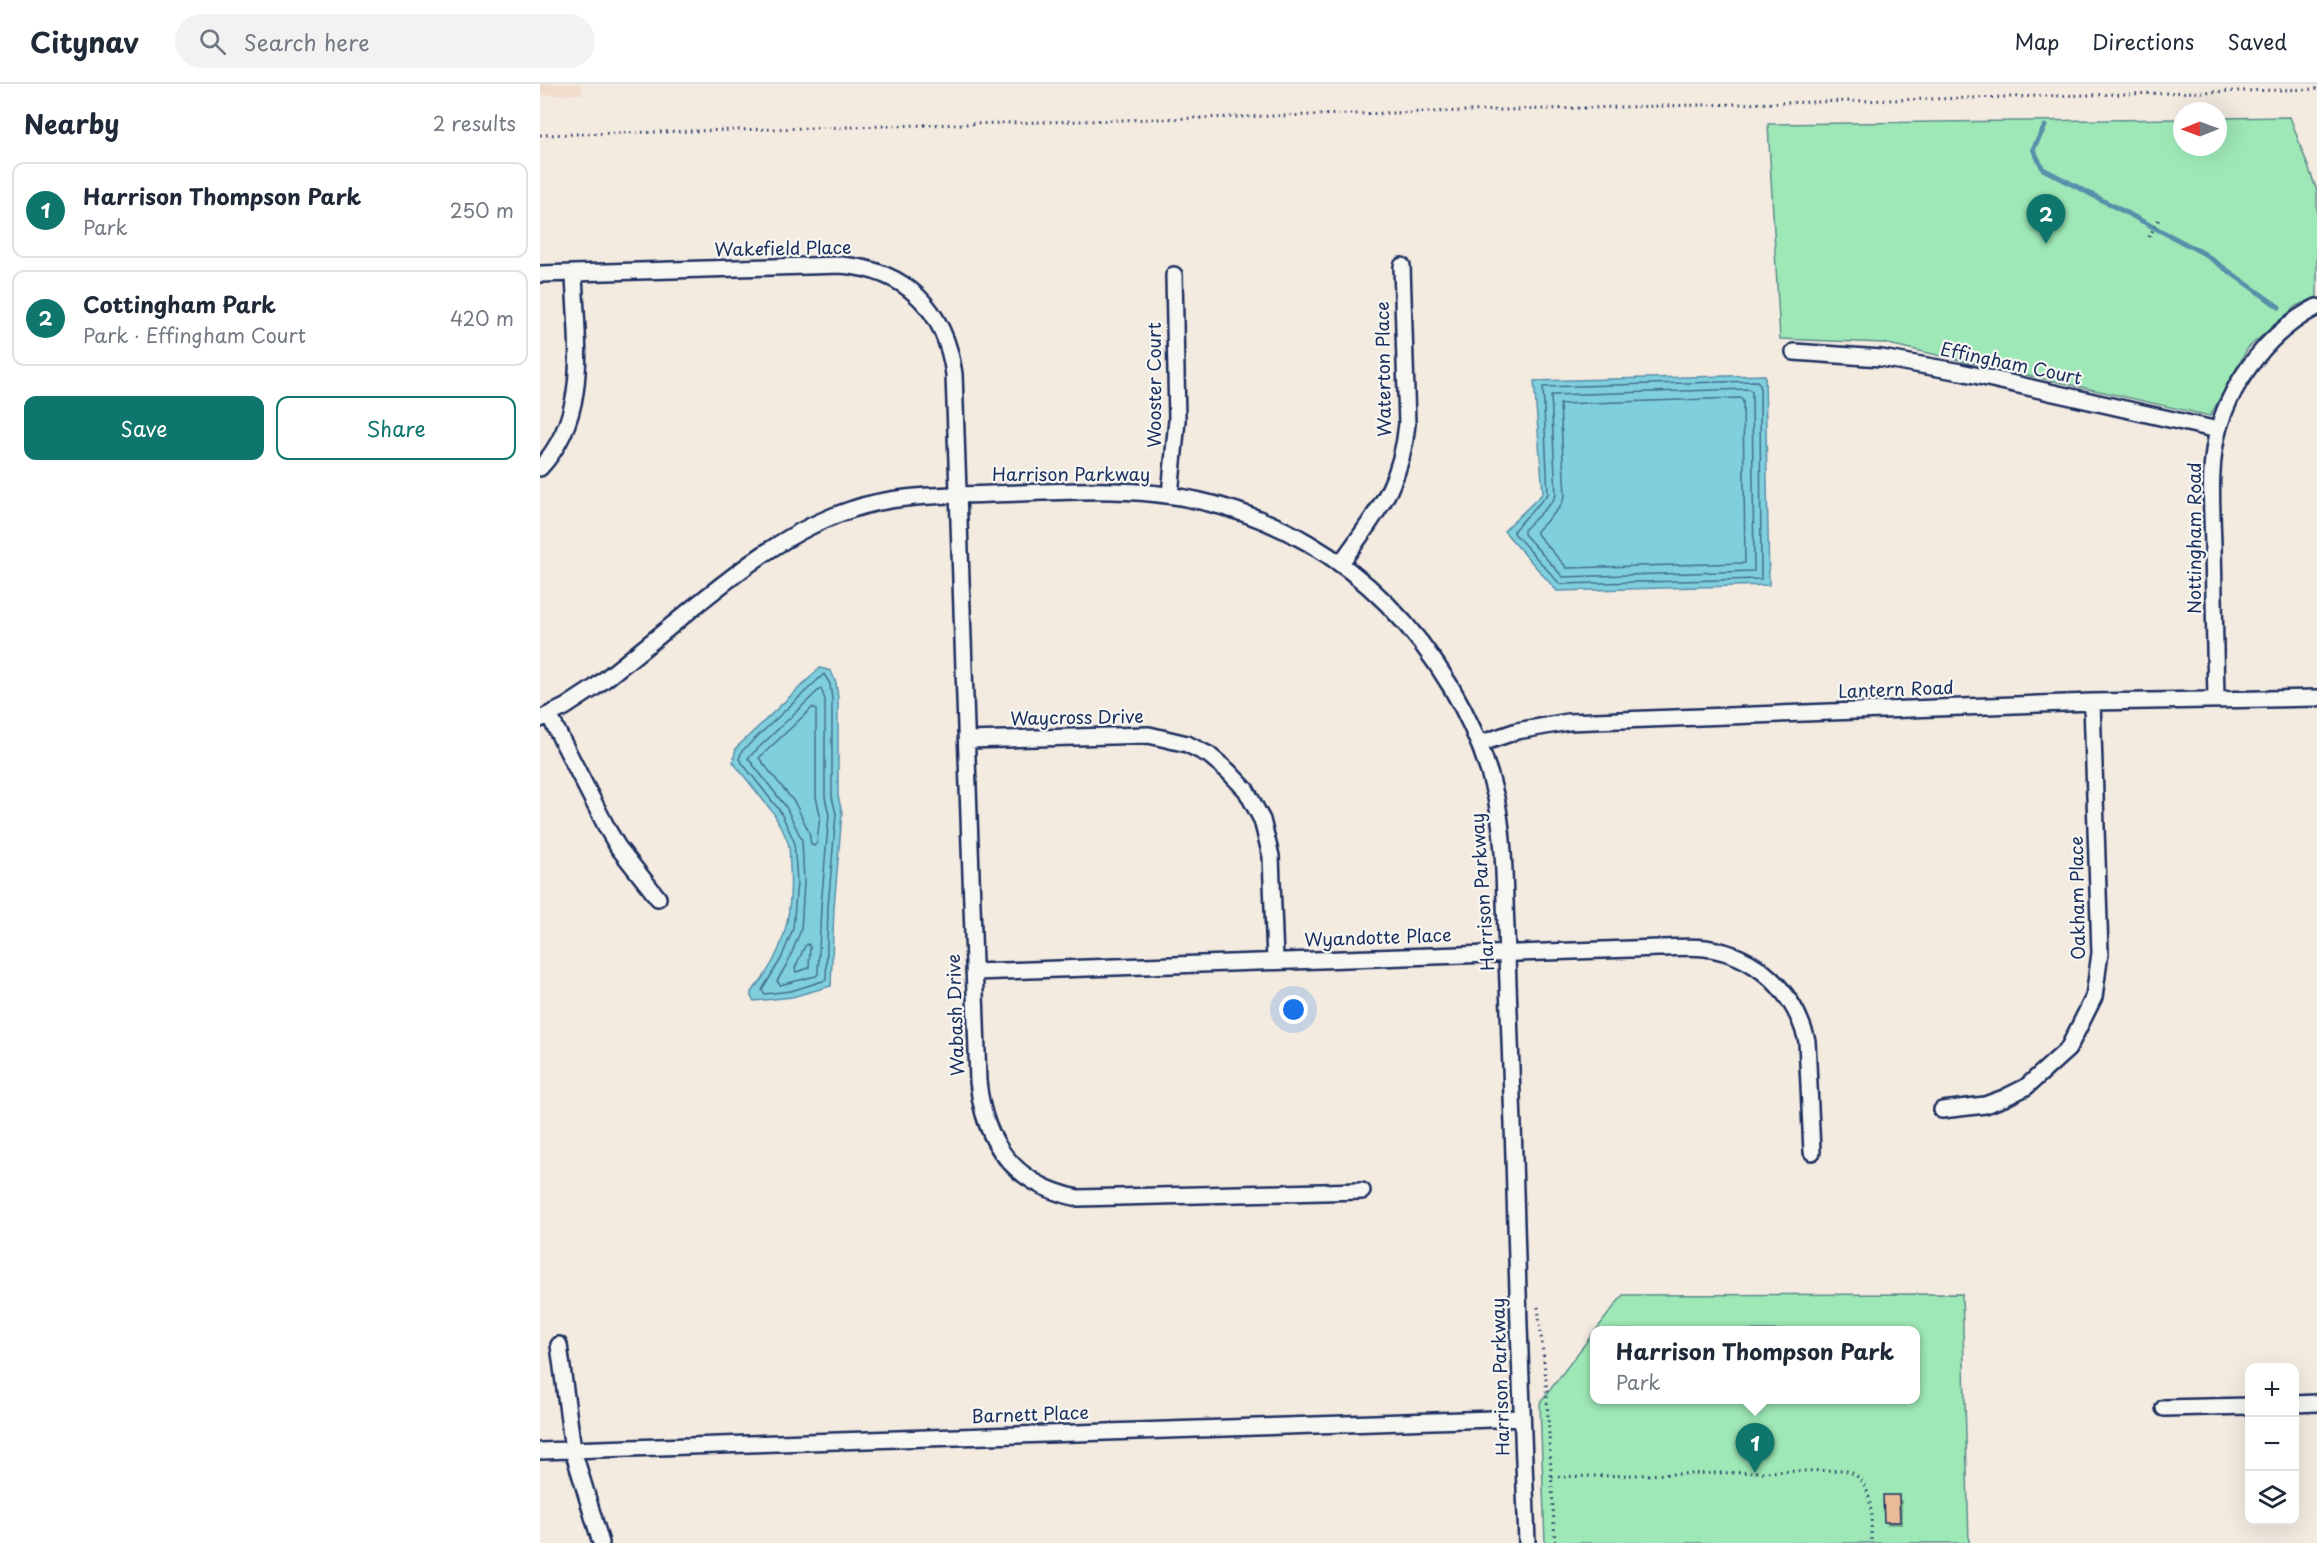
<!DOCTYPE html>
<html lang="en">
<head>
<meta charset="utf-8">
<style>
  :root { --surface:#fff; --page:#f2f2f3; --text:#1f2937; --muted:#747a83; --line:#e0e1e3; --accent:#0f766e }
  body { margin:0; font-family:"Playpen Sans",sans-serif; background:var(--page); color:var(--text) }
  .controls { position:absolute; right:18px; bottom:18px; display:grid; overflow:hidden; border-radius:12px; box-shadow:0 6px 24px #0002 }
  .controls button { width:54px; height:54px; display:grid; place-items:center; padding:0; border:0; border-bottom:2px solid var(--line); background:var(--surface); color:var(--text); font:30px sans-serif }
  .compass { position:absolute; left:1633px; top:18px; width:54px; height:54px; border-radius:50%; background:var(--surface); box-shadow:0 6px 24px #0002; rotate:269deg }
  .you { position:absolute; left:754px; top:926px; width:21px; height:21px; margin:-15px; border:4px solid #fff; border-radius:50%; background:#1a73e8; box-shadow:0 0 0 9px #1a73e833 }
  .badge { display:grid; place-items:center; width:39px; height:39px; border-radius:50%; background:var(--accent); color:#fff; font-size:20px; font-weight:700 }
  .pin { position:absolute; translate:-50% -50px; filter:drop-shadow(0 2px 3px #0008) }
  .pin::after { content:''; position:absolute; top:32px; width:21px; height:18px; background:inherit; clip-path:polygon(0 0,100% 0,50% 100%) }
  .popup { position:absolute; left:1050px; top:1242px; width:330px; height:78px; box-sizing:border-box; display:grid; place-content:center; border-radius:12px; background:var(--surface); filter:drop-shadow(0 2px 4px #0005); font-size:20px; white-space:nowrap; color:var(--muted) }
  .popup b { font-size:22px; color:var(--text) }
  .popup::after { content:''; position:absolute; left:50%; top:100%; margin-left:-12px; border:12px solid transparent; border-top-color:var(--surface) }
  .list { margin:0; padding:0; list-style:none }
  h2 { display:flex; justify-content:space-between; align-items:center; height:78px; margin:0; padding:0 24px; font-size:26px }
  h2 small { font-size:20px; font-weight:400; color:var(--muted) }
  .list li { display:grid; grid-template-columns:39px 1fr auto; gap:18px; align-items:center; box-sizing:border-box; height:96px; margin:0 12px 12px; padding:0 12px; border:2px solid var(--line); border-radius:12px }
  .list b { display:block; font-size:22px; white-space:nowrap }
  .list p { margin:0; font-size:20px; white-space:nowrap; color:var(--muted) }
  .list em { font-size:20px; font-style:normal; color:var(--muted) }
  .actions { display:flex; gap:12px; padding:18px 24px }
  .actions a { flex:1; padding:14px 0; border:2px solid var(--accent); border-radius:12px; text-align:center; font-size:21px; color:var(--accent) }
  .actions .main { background:var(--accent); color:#fff }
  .icon { flex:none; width:33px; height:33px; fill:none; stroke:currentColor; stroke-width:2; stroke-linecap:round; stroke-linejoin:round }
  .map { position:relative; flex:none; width:1777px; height:1459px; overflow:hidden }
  header { display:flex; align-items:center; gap:36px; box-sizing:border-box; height:84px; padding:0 30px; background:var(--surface); border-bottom:2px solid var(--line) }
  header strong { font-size:28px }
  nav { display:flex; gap:33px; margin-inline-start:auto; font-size:21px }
  .search { width:420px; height:54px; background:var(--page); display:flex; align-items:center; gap:15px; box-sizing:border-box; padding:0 21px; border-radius:33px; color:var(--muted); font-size:22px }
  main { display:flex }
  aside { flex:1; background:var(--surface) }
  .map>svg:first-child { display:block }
</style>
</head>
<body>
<header>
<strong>Citynav</strong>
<div class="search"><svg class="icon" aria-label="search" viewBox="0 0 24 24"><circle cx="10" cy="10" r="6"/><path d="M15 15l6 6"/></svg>Search here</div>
<nav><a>Map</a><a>Directions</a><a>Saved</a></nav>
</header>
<main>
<aside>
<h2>Nearby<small>2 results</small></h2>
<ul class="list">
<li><span class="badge">1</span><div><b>Harrison Thompson Park</b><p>Park</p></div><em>250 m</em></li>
<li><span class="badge">2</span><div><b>Cottingham Park</b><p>Park · Effingham Court</p></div><em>420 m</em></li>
</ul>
<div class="actions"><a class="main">Save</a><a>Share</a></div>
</aside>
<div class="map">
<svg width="1777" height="1459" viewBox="0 0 1777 1459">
  <defs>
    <filter id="shadow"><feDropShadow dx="3.5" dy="6" stdDeviation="0" flood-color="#0004"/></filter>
  </defs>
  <rect width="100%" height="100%" fill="#f3eae0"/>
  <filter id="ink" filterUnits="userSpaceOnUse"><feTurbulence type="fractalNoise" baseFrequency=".0167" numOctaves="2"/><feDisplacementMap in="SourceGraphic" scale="12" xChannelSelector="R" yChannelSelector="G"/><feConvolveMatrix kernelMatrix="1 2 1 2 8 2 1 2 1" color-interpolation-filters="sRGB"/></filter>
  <g filter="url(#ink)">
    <path fill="#f0dccb" d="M0 0H42V10L0 11Z"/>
    <path fill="#9ee8b7" stroke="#5c8c8a" stroke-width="1.5" d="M1750 33 1777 107V213L1756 222 1708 264 1670 332 1344 259 1240 255 1228 40 1642 35V63H1678V34Z
      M1422 1210 1429 1459H1005L1000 1319 1054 1248V1316H1376V1246H1056L1083 1211Z"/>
    <path fill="#80cfdd" stroke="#588faa" stroke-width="1.5" d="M1225 291 1229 501 1017 507 964 447 1003 409 994 297Z
      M280 584 291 587 296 599 298 614V712L302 729 294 823 291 902 252 913 214 917 211 913V908C244 873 253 831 250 783 249 775 251 763 247 756 244 747 238 740 235 731L193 678 196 664Z"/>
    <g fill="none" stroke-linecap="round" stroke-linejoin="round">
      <path stroke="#436f91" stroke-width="1.5" d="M1217 297 1220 300 1221 495 1020 500 974 449V446L1008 410 1003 303Z
        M1209 305 1212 308 1214 487 1023 493 984 450V446L1012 418 1016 411 1011 311Z
        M1200 314 1203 317 1205 479 1027 484 997 450V447L1020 423 1025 412 1020 320Z
        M284 590 290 600 292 615V713L296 730 288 823 286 896 251 907 224 910 222 906 241 875 253 845 257 798 254 757 240 727 199 675 202 667Z
        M281 604 285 616V713L289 731 281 822 278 890 276 892 240 901 237 897 248 878 261 846 264 798 262 756 246 723 208 674Z
        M273 623 276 626V713L280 731 277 759 274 762 271 760 269 748 255 719 219 674Z
        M268 860 270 863 269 884 256 888 255 884 265 862Z"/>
      <path stroke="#588faa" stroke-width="5" d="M1505 42 1493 65 1503 85 1663 169 1739 223"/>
    </g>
    <path fill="#e9bb99" stroke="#1b2f5e" stroke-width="1.5" filter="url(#shadow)" d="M1343 1411H1359L1360 1438H1344Z"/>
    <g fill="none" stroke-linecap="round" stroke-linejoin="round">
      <g stroke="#1b2f5e" stroke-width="20">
        <path id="street" d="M0 190 301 181C367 186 405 226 414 290L438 997C444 1060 475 1101 538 1114L822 1107
          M1254 268 1341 274 1421 288 1678 346
          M0 384C51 329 36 257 34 189
          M630 411 637 336 634 191
          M801 479C836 429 861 403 867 340L862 182
          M1676 616C1675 564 1674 513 1673 461 1672 423 1668 381 1679 343 1694 294 1731 246 1777 223
          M9 631 68 746 78 763 118 814
          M0 635 25 623 54 604C88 577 122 550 155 522 204 483 252 444 313 425 357 410 405 412 451 410 492 409 532 406 572 407 718 409 836 478 911 603 931 637 947 675 956 714 965 757 964 801 966 844 968 910 971 975 973 1040 977 1180 981 1319 987 1459
          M427 656 609 651 647 660 669 671 688 687 706 706 722 736 731 772 735 876
          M939 660 977 647 1028 638 1552 618 1777 614
          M434 888 1119 864C1134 864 1150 862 1165 864 1217 871 1254 907 1267 957L1272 1068
          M1402 1026 1445 1021 1464 1014 1486 1003 1528 965 1554 913 1560 869 1552 618
          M19 1261 33 1366 61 1459
          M1754 1320 1777 1319
          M1624 1324 1710 1322
          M0 1367 982 1334"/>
      </g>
      <path stroke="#1b2f5e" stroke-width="3" stroke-dasharray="1.5 4.5" stroke-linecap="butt" d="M0 51 1777 5
        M1609 153 1620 133
        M998 1223 1006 1296 1015 1459
        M1012 1393 1303 1386C1336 1393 1331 1433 1331 1459"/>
      <use href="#street" stroke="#f6f6f2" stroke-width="15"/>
    </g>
  </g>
  <g text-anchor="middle" stroke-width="4.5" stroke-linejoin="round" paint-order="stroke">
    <g font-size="18" fill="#1b2f5e" stroke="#f6f6f2">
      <text transform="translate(243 165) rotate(-1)" y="6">Wakefield Place</text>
      <text transform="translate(1471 280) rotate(12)" y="6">Effingham Court</text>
      <text transform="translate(844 285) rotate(-91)" y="6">Waterton Place</text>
      <text transform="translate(615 301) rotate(-90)" y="6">Wooster Court</text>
      <text x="531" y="397">Harrison Parkway</text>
      <text transform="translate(1655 454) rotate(-90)" y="6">Nottingham Road</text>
      <text transform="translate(1356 606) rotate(-2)" y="6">Lantern Road</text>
      <text transform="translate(537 634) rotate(-1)" y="6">Waycross Drive</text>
      <text transform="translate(943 808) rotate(-94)" y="6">Harrison Parkway</text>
      <text transform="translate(1538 814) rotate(-91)" y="6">Oakham Place</text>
      <text transform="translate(838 854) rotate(-2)" y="6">Wyandotte Place</text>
      <text transform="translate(416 931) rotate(-92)" y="6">Wabash Drive</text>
      <text transform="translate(961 1293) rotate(-92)" y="6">Harrison Parkway</text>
      <text transform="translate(490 1331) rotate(-2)" y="6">Barnett Place</text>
    </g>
  </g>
</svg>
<div class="controls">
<button>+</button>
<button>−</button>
<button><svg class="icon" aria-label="layers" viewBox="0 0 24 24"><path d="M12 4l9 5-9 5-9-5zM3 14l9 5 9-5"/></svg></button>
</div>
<svg class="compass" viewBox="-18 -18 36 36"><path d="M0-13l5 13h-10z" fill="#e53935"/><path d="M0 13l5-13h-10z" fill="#747a83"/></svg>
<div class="you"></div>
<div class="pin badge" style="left:1215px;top:1389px">1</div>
<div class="popup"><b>Harrison Thompson Park</b>Park</div>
<div class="pin badge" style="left:1506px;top:160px">2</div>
</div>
</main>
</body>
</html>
